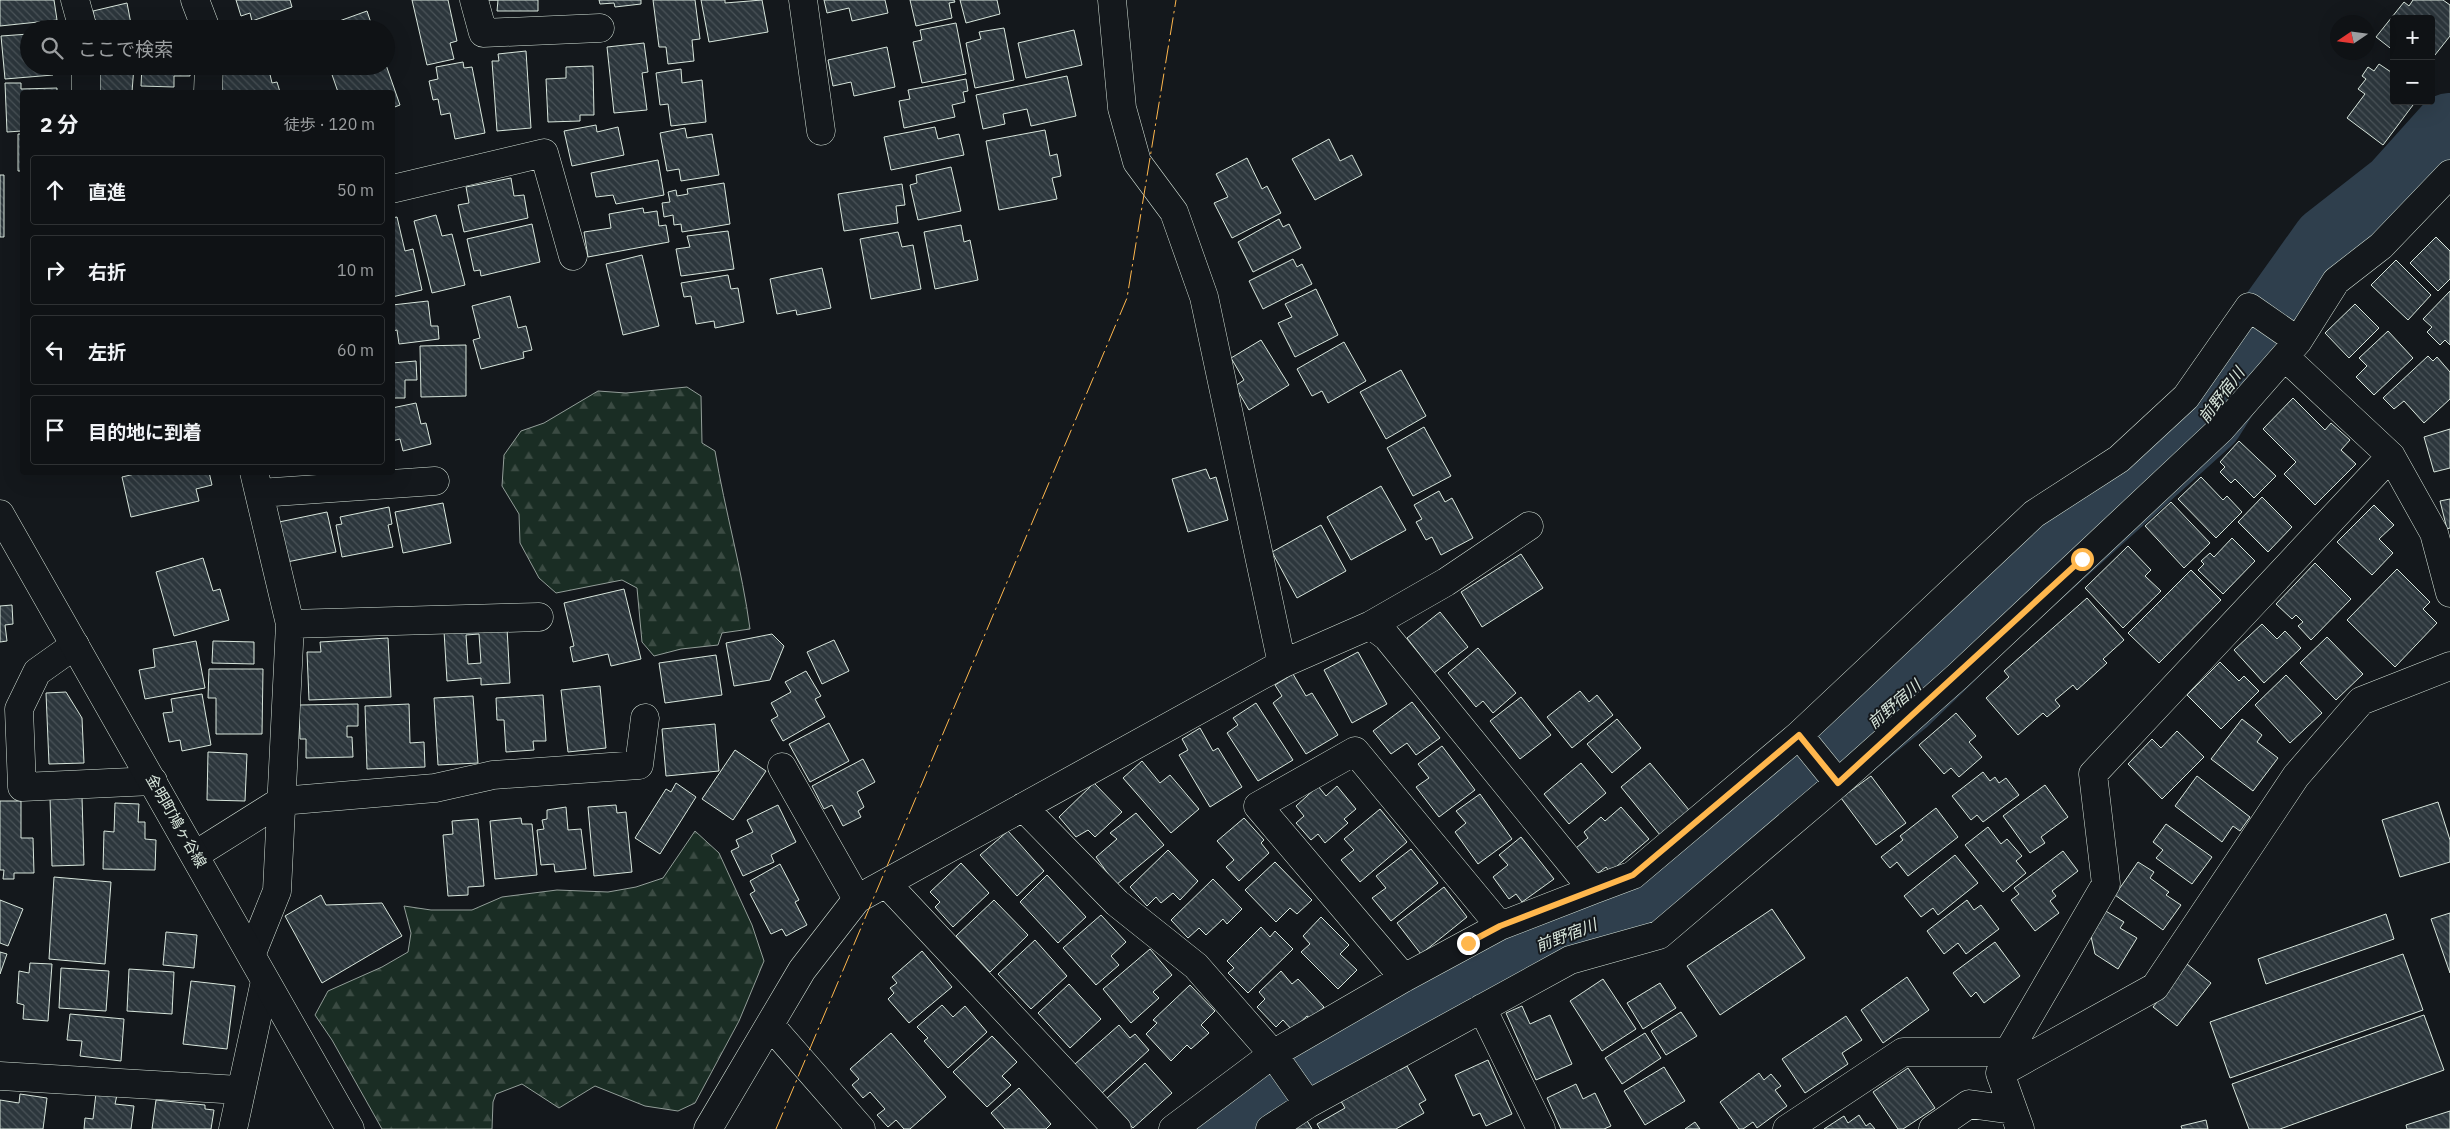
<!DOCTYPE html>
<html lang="ja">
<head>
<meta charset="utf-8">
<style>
  :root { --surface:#0f1215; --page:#181b1e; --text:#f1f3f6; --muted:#9b9ea0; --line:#2f3234 }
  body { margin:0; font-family:"IBM Plex Sans","Noto Sans JP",sans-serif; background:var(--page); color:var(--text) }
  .controls { position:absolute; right:15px; top:15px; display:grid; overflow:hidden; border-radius:5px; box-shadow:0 5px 20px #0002 }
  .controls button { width:45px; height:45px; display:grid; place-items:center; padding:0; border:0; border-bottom:1px solid var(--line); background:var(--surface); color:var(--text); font:25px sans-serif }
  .compass { position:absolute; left:2330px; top:15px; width:45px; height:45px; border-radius:50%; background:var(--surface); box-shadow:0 5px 20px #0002; rotate:257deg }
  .stop { position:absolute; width:15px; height:15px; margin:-11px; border:4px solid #ffb74d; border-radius:50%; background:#fff }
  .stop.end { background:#ffb74d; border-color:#fff; box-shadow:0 1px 5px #0008 }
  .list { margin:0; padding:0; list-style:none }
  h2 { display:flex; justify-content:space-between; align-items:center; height:65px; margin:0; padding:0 20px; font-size:21px }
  h2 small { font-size:16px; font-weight:400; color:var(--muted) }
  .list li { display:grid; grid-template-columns:32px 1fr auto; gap:15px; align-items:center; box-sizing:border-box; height:70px; margin:0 10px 10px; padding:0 10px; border:1px solid var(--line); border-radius:5px }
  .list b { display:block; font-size:19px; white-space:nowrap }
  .list em { font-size:16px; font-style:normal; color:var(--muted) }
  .icon { flex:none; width:28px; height:28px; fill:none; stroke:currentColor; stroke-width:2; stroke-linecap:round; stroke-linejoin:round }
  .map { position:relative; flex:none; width:2450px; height:1129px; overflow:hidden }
  .search { position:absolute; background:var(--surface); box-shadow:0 5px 20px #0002; left:20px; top:20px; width:375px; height:55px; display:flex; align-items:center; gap:12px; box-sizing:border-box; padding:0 18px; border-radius:28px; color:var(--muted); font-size:19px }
  .panel { position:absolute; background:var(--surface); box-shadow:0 5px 20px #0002; left:20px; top:90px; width:375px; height:385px; border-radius:5px }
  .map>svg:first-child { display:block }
</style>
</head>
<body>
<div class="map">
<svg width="2450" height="1129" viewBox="0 0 2450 1129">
  <defs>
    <pattern id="forest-firs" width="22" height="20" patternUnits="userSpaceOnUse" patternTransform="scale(1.25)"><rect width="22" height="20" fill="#1a2d24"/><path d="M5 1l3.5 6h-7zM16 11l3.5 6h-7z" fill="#3b4b43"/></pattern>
    <pattern id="building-back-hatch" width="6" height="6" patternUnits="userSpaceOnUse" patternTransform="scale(1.25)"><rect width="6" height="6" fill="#2c363c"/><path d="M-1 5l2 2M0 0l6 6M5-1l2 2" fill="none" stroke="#4a5358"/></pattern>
  </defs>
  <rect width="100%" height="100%" fill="#14181c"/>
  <path fill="url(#forest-firs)" stroke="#939e99" d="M687 387 701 396 702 443 715 451C725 511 742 569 750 629L722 633 718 645 681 649 654 656 642 642 637 588 622 580 556 593 539 578 520 543 519 514 502 486 504 455 521 431 544 423 598 391 626 393Z
    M695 831 719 853 752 925 764 961 739 1021 695 1103 678 1111 645 1106 595 1086 559 1108 522 1084 496 1094 493 1102 492 1129H382L332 1040 315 1015 328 991 382 967 408 952 411 933 404 906 431 910H472L502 897 557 890 608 892 636 887 663 878Z"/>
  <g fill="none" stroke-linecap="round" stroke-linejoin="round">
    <path stroke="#2f3f4d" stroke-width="74" d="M1220 1129 1305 1070 1439 994 1535 946 1645 906 1766 811 1904 698 2001 604 2207 418 2236 372 2328 243 2397 189 2450 130"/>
  </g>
  <path fill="url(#building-back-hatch)" stroke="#d8e6dc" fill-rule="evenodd" d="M0 0H54L57 20 0 26Z
    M236 0H290L292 7 252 21 250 13 241 16Z
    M412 0H448L457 41 450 43 454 59 427 65Z
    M486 0H538V11H497L498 0Z
    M599 0H641V4L615 7 614 3 600 4Z
    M653 0H695L700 39 692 40 694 61 668 64 666 47H659Z
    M701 0H725V3L762 0 768 32 709 42Z
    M824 0H885L888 13 852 21 849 8 827 13Z
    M910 0H954L955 2 949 3 952 18 916 26Z
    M960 0H997L1000 14 966 23Z
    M2413 0H2443L2450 5V36L2431 60V19H2394V51L2376 37 2404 2 2409 6Z
    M127 3 132 29H97L93 11Z
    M367 11 373 29H332L331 24Z
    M956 23 966 74 922 83 913 42 922 40 920 30Z
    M1004 28 1014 80 975 88 966 43 981 39 979 32Z
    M1074 30 1082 65 1026 78 1018 43Z
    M29 34V66H52L53 75 5 79 1 36Z
    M644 43 648 72 642 73 647 110 614 113 607 47Z
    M887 47 895 87 854 96 851 82 833 86 828 60Z
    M526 51 531 128 497 131 492 61H499L498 54Z
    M463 62 464 68 472 67 485 133 455 139 450 113 441 115 438 99 433 100 429 81 438 79 436 67Z
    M2379 64 2394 74 2391 81 2394 83V101H2407L2413 105 2383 145 2347 118 2365 94 2358 89 2366 79 2362 76 2368 67 2374 71Z
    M386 65 400 105 392 108V92H338L329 66Z
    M100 66H134L132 92H97Z
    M142 66H191L190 76H174V87L141 86Z
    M236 66H268L272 83 277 82 280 92H220L215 71Z
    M593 66 594 115H580V121L548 122 546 79 566 78V67Z
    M681 69 682 83 702 80 706 122 671 126 668 104 660 105 656 73Z
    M1067 76 1076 116 1031 126 1027 109 1003 114 1005 124 983 129 976 95Z
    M966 79 968 91 963 92 965 102 952 105 955 117 904 128 899 101 910 99 908 90Z
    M5 83H21V89L57 88V92H22V131L7 132Z
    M596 125 597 132 618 127 624 155 572 166 564 131Z
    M935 127 938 139 959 134 964 155 891 170 884 137Z
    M685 128 687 138 712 134 719 175 681 181 679 169 667 171 660 133Z
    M1045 130 1050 156 1057 154 1061 176 1052 178 1057 199 999 210 986 141Z
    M18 134H22V171H18Z
    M1329 139 1340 161 1352 155 1362 175 1315 200 1292 159Z
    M1247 158 1262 189 1267 186 1281 213 1232 238 1214 203 1228 197 1216 174Z
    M658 160 664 195 616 204 613 195 596 197 591 173Z
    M951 167 961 211 918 220 910 185 917 183 916 175Z
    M0 175H4V237H0Z
    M511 178 514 196 524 195 528 218 464 232 458 205 469 203 466 187Z
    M724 183 730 224 682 232 681 224 674 225 673 215 664 217 662 203 670 202 668 192 676 190 677 196 688 194 687 189Z
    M902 184 905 205 896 206 898 223 844 231 838 194Z
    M643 208 644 213 657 211 659 226 666 225 669 242 588 257 584 232 611 228 609 214Z
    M436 215 442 236 452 234 465 285 432 293 414 221Z
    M397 217 405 251 413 249 422 290 392 297V218Z
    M1279 219 1283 227 1289 224 1301 248 1253 272 1238 242Z
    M532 224 540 262 481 276 480 270 474 271 467 239Z
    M961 225 964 242 970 240 978 280 935 289 924 232Z
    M728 231 734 269 681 276 676 249 690 247 687 236Z
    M898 232 902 247 913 245 921 289 871 299 860 239Z
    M2436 237 2450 251V279L2438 291 2410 263Z
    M642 255 659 326 623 335 606 264Z
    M1293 259 1297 267 1302 264 1312 284 1263 309 1249 281Z
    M2396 260 2431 295 2408 320 2371 285Z
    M822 268 831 308 797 315 796 310 777 314 770 279Z
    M728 275 731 289 738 288 744 322 715 328 714 321 696 324 691 296 684 297 681 283Z
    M1316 289 1338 335 1295 357 1278 323 1292 317 1285 304Z
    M2450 291V345L2445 340 2440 345 2427 332 2432 327 2423 319Z
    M510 296 518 328 526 326 532 350 523 352 524 358 481 369 473 340 480 338 472 306Z
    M428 301 431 326H438L439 339 399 344 397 330 392 331V305Z
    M2355 304 2379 328 2349 358 2325 333Z
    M2388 331 2413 358 2374 395 2356 377 2367 366 2359 358Z
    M1261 340 1289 385 1249 410 1235 386 1244 380 1231 358Z
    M1344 342 1366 381 1328 403 1322 391 1312 396 1297 369Z
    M466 345V396L421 397 420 346Z
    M2428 356 2433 361 2437 357 2450 372V399L2424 423 2404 401 2394 409 2383 398Z
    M416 361 417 380H405V398H392V363Z
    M1401 370 1426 416 1386 439 1360 392Z
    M2293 398 2325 430 2331 423 2350 440 2341 450 2356 464 2315 505 2284 474 2296 462 2263 429Z
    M416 403 421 424 426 423 431 444 403 451 400 439 392 441V408Z
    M1424 427 1451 476 1413 496 1387 448Z
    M2450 429V468L2434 472 2424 437Z
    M2239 441 2276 476 2254 498 2235 479 2231 483 2220 472 2225 467 2220 462Z
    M1206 469 1210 479 1216 477 1228 520 1188 532 1172 479Z
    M143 472H209L212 485 196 489 199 501 131 517 122 477Z
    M2201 477 2223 500 2227 496 2242 512 2216 538 2178 499Z
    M1381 486 1406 530 1351 560 1327 517Z
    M1439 491 1445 502 1452 498 1473 538 1441 555 1432 537 1426 540 1416 522 1422 519 1414 505Z
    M2262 497 2292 527 2268 552 2238 522Z
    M2450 499V528L2447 529 2440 501Z
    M2171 502 2210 543 2184 568 2145 526Z
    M443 503 451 543 403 553 395 512Z
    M2374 505 2394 525 2379 539 2393 553 2372 575 2337 542Z
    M389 507 392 524 388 525 393 547 342 557 336 525 342 524 340 517Z
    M327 512 336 552 287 562 279 522Z
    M1321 525 1346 571 1297 598 1272 552Z
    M2232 538 2255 561 2223 594 2198 570 2204 564 2201 561 2210 553 2214 557Z
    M2128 546 2151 570 2145 576 2161 591 2123 628 2085 588Z
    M1521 554 1543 588 1482 627 1461 592Z
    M203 558 213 591 220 589 229 620 174 636 156 572Z
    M2315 563 2351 599 2311 640 2298 626 2303 622 2296 615 2292 619 2276 604Z
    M2397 569 2430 602 2423 609 2437 623 2395 667 2347 620Z
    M2191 570 2221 600 2159 663 2128 633Z
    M624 589 641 659 611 666 608 654 573 662 570 647 574 646 564 603Z
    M2087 598 2124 640 2103 659 2107 663 2077 690 2073 685 2055 700 2060 706 2047 717 2043 713 2018 735 1986 698 2009 677 2004 671Z
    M12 605 13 624 5 625 7 641 0 642V606Z
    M1440 612 1468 647 1434 673 1407 638Z
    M2262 624 2277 639 2285 631 2301 648 2264 683 2234 650Z
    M507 628 510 683 481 685V678L447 681 444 631ZM479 634 481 663 468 664 466 635Z
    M772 634 784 646 770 680 734 686 726 643Z
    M2327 637 2363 674 2336 700 2300 663Z
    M388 638 391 697 309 700 307 652H321L320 642Z
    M834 640 849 671 822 684 807 652Z
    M196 641 205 688 145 699 139 670 155 667 153 649Z
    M213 641 254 642V664L212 663Z
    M1478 648 1516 693 1493 713 1483 701 1476 707 1448 673Z
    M1358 652 1387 704 1352 723 1324 670Z
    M716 655 722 695 665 703 659 663Z
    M2220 662 2239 681 2244 676 2259 691 2221 729 2187 695Z
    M209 669H263L262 734H216V698H208Z
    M806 671 821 696 815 699 825 717 783 741 771 720 778 716 771 703 791 692 785 682Z
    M1293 674 1306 696 1312 693 1338 735 1306 754 1273 703 1282 696 1275 685Z
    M2286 675 2322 713 2290 743 2255 705Z
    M600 686 606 748 568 752 561 690Z
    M1580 691 1589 702 1597 695 1613 715 1572 748 1547 717Z
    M66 692 82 718 84 763 49 764 46 693Z
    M202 694 211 745 182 751 180 740 169 742 163 713 173 712 171 699Z
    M543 695 546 741H533L534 750 506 752 504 720H497L496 698Z
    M473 696 478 763 438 765 434 698Z
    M1521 697 1551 735 1520 759 1490 721Z
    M1412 702 1440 738 1416 755 1407 743 1391 754 1373 731Z
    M1256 703 1293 760 1258 781 1227 733 1238 725 1233 718Z
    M358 704V726H347V737H352L353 757 306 758V739H300L299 705Z
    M409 704 410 743 424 742 425 767 367 769 365 706Z
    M1956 713 1976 736 1969 742 1982 757 1959 777 1951 768 1944 774 1919 745Z
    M1617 719 1641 748 1612 773 1587 744Z
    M2242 719 2262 735 2257 742 2278 758 2253 791 2211 759Z
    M829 723 849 761 810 782 789 744Z
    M715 724 719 771 666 776 662 729Z
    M1200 728 1213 751 1218 748 1242 787 1210 807 1179 755 1188 750 1182 739Z
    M2177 731 2204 757 2162 799 2128 764 2152 739 2161 748Z
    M1442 746 1475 790 1439 817 1416 787 1429 778 1418 764Z
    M735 750 766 771 733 820 702 799Z
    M208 752 247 754 245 801 207 800Z
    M863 759 875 782 857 792 864 807 858 811 861 817 843 826 832 805 824 809 812 786Z
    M1142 761 1160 783 1170 775 1199 809 1171 833 1123 778Z
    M1581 763 1606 793 1569 824 1544 794Z
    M1650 763 1689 810 1660 835 1621 787Z
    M1983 772 1990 781 1995 777 1999 783 2006 778 2019 795 1983 822 1977 815 1971 820 1952 796Z
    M1871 776 1906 823 1876 845 1841 798Z
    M2197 776 2250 817 2240 831 2233 826 2222 842 2175 806Z
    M676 783 696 797 660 854 635 838 666 789 671 792Z
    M1094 783 1122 812 1095 837 1088 830 1076 837 1059 817Z
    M2045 785 2068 817 2041 837 2045 843 2030 853 2003 816Z
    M1318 786 1326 796 1337 786 1356 809 1344 819 1348 823 1325 843 1318 834 1311 840 1296 823 1304 816 1296 806Z
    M1480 794 1512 839 1478 864 1455 832 1466 823 1456 811Z
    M82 797 84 865 52 866 50 798Z
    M0 801H21V838H33L34 873H14V879H3L4 870H0Z
    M2438 802 2450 840V862L2400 877 2382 820Z
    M115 803 139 804 138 822H145V839L156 840 155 870 103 869 104 831 114 832Z
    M616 805 617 813 626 812 632 872 594 876 588 807Z
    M778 805 796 842 771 855 774 862 743 876 731 851 739 847 736 840 753 832 747 820Z
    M566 807 568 830 581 829 586 869 555 872 554 864 541 865 537 830 544 829 542 820 547 819V810Z
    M1621 807 1649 839 1610 872 1606 867 1597 874 1576 848 1588 838 1584 832 1601 817 1605 821Z
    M1936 808 1958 837 1908 876 1897 862 1890 868 1881 857 1903 840 1900 836Z
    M1380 809 1407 842 1360 882 1341 860 1354 850 1344 839Z
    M1136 813 1164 845 1116 885 1096 857 1117 839 1110 833Z
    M521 818 522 824H532L537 875 495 879 490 821Z
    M1244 818 1264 840 1261 843 1269 853 1239 881 1226 867 1234 860 1217 841Z
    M478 819 484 886 468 887V895L448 896 443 835 453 834 452 821Z
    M2166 824 2212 857 2192 884 2156 858 2163 850 2153 842Z
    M1988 827 2001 844 2007 839 2022 856 2016 861 2026 873 2003 892 1965 845Z
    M1008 831 1044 871 1017 896 980 855Z
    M1521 837 1554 879 1522 902 1516 894 1509 899 1493 877 1508 865 1499 855Z
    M1411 849 1438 883 1391 921 1372 898 1386 888 1376 876Z
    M1168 850 1198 881 1180 900 1173 893 1161 903 1156 897 1147 906 1130 887Z
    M2063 851 2078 871 2052 891 2056 896 2050 901 2059 913 2035 931 2011 900 2019 894 2014 888Z
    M1955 855 1978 883 1938 915 1933 908 1921 917 1904 896Z
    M1275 862 1312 900 1297 914 1290 908 1276 922 1245 890Z
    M2138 862 2154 872 2150 878 2169 892 2166 895 2181 905 2163 930 2115 895Z
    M961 863 989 893 953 927 935 907 940 902 930 892Z
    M780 864 799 900 795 902 807 925 786 936 782 929 771 934 750 894 755 891 750 881Z
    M1047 875 1086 917 1058 943 1020 902Z
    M54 877 111 882 105 964 49 959Z
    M1213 879 1242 909 1227 924 1223 919 1206 935 1199 928 1188 938 1171 920Z
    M1444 887 1467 917 1421 954 1397 923Z
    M321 895 326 905 382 903 402 936 322 983 285 916Z
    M0 900 23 909 8 946 0 943Z
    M994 900 1028 935 990 972 956 936Z
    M1967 900 1974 910 1981 905 1999 929 1966 954 1958 943 1944 954 1927 931Z
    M1772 909 1805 958 1720 1015 1687 966Z
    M2104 910 2124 922 2120 928 2137 938 2118 969 2095 954 2090 932Z
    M2450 913V973L2431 919Z
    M2386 914 2394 939 2266 984 2258 959Z
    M1101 915 1126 942 1111 956 1119 965 1096 985 1063 948Z
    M1321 917 1349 945 1340 954 1357 970 1338 989 1301 952 1310 944 1303 936Z
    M1261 927 1270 937 1275 931 1293 949 1248 993 1228 973 1234 968 1227 961Z
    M166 932 197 935 194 968 163 965Z
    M1035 940 1067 976 1031 1009 998 974Z
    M1995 942 2020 976 1984 1003 1976 992 1971 997 1953 973Z
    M1150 949 1172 975 1153 992 1159 998 1131 1023 1103 989Z
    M922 951 952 987 909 1023 888 999 894 993 890 988 897 983 892 977Z
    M0 952 7 954 0 974Z
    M2403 954 2423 1010 2230 1078 2210 1022Z
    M30 963 52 964 48 1021 23 1019 24 1005 17 1003 19 971 29 973Z
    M2187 964 2211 983 2177 1026 2153 1007Z
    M61 968 109 971 106 1011 59 1008Z
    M129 969 174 972 172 1014 127 1011Z
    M1281 971 1292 984 1298 979 1324 1007 1311 1019 1307 1016 1292 1030 1283 1020 1276 1027 1257 1007 1265 999 1259 992Z
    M1907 977 1929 1010 1883 1043 1861 1010Z
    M1603 979 1636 1029 1602 1051 1570 1001Z
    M191 981 235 986 227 1049 183 1044Z
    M1660 983 1676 1008 1643 1029 1627 1003Z
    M1069 984 1101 1019 1070 1048 1038 1013Z
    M1190 985 1215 1011 1201 1025 1209 1033 1191 1049 1187 1045 1171 1061 1146 1034 1157 1023 1153 1020Z
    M942 1005 953 1017 965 1006 987 1032 948 1068 924 1041 928 1038 917 1027Z
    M1522 1006 1530 1024 1550 1015 1572 1064 1536 1080 1506 1013Z
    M1681 1012 1697 1036 1666 1055 1651 1031Z
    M70 1014 124 1019 121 1061 80 1056 82 1041 67 1040Z
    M2424 1015 2444 1070 2280 1129H2249L2232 1084Z
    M1846 1016 1862 1040 1842 1053 1848 1064 1805 1093 1782 1059Z
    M1119 1025 1130 1038 1135 1034 1149 1050 1101 1094 1075 1064Z
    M891 1033 946 1097 910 1129H904L896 1120 888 1127 877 1115 885 1109 870 1092 863 1098 852 1085 859 1079 850 1069Z
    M1645 1033 1661 1058 1622 1084 1605 1058Z
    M992 1036 1017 1062 1002 1076 1011 1085 987 1107 953 1072Z
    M1488 1060 1512 1114 1486 1126 1480 1113 1473 1116 1455 1075Z
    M1145 1063 1172 1093 1133 1128 1106 1099Z
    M1396 1064 1400 1070 1407 1066 1426 1100 1419 1104 1424 1113 1396 1129H1320L1317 1124 1345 1108 1339 1098Z
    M1664 1067 1685 1101 1645 1125 1624 1091Z
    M1908 1068 1935 1108 1903 1129H1898L1873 1092Z
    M1759 1073 1764 1080 1771 1074 1781 1086 1775 1090 1787 1106 1757 1128 1753 1122 1743 1129H1739L1720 1102Z
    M1576 1084 1583 1099 1595 1093 1611 1126 1604 1129H1561L1547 1098Z
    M1019 1088 1051 1124 1046 1129H1005L991 1113Z
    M96 1093 117 1095 115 1104 134 1106 131 1129H84L85 1118 93 1119Z
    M20 1094 47 1098 43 1129H0V1100L19 1103Z
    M156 1100 205 1105V1109L214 1110 211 1129H152Z
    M2450 1111V1129H2407L2406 1125Z
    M1859 1115 1866 1126 1870 1123 1875 1129H1824L1844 1116 1848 1123Z
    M1306 1119 1312 1129H1291Z
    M2206 1120 2208 1129H2182L2181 1126Z
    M1695 1122 1700 1129H1685Z"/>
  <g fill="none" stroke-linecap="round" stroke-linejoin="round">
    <g stroke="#d8e6dc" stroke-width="29">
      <path id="minor" d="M75 0 83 29
        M195 0 206 29
        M474 0 483 33 600 28
        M803 0 821 131
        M1112 0 1122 108 1137 162 1174 212 1204 297 1282 664
        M86 92V66
        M208 92 209 66
        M392 189 544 153 573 256
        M2285 357 2391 456 2434 533 2450 593
        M259 493 435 481
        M290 624 539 617
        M1371 625 1446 582 1529 526
        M75 645 37 672 19 709 22 787 153 781
        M1799 735 1838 783
        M782 767 857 899
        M1023 807 1117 903 1196 966 1273 1054 1308 1104
        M195 855 281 801 435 788 493 775 639 765 645 718
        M887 884 1117 1129
        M1593 890 1633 875 1799 735 2034 514 2119 459 2186 397 2249 307 2298 341
        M252 953 277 891 290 624 254 472
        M1404 978 1258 806 1355 751 1500 926
        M1482 1008 1541 1129
        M770 1025 861 1129
        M2000 1073 2155 987 2296 776 2361 701 2450 666
        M0 1076 240 1090
        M233 1129 265 981
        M708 1129 802 970 857 899 1282 664 1371 625 1387 637 1593 890 1500 926 1404 978 1273 1054 1173 1129
        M1270 1129 1308 1104 1570 960 1659 935 1838 783 1958 676 2221 429 2298 341 2336 281 2381 246 2450 174
        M1787 1129 1903 1052H2008
        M1933 1129 1969 1104 2013 1110
        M2020 1129 2000 1073 2008 1052 2106 884 2093 774 2391 456"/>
    </g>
    <g stroke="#d8e6dc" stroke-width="29">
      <path id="major" d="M0 514 350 1129"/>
    </g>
    <use href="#minor" stroke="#14181c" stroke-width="28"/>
    <use href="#major" stroke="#14181c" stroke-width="28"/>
    <path stroke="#ffb74d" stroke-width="1" stroke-dasharray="18 4 2.5 4" stroke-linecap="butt" d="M776 1129 1127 298 1176 0"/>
  </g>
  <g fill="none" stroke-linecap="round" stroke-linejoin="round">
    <path stroke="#ffb74d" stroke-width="6" d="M1468 943 1500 926 1633 875 1799 735 1838 783 2082 559"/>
  </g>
  <g text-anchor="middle" stroke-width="4" stroke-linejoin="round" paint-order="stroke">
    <g font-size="15" fill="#d8e6dc" stroke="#14181c">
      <text transform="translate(176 821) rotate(60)" y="5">金明町鳩ヶ谷線</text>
    </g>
    <g font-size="16" font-style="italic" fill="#d8e6dc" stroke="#14181c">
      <text transform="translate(2221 395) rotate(-53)" y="6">前野宿川</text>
      <text transform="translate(1894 704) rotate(-41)" y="6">前野宿川</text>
      <text transform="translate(1566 935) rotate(-21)" y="6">前野宿川</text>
    </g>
  </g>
</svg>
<div class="controls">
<button>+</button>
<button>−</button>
</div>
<svg class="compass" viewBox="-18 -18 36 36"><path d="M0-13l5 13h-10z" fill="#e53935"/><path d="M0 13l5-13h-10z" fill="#9b9ea0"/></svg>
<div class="stop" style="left:2082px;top:559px"></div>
<div class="stop end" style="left:1468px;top:943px"></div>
<div class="search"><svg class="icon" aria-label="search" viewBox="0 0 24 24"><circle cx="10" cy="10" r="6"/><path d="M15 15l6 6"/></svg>ここで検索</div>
<section class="panel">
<h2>2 分<small>徒歩 · 120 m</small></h2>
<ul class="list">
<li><svg class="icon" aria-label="ahead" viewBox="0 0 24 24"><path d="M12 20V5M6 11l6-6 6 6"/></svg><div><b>直進</b></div><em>50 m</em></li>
<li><svg class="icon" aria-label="right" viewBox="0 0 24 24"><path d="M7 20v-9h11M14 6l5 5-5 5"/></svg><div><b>右折</b></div><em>10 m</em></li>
<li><svg class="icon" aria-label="left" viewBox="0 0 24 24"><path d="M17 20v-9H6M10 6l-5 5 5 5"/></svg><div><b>左折</b></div><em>60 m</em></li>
<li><svg class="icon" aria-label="arrive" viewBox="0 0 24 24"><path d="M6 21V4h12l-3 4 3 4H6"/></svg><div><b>目的地に到着</b></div></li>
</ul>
</section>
</div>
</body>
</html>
